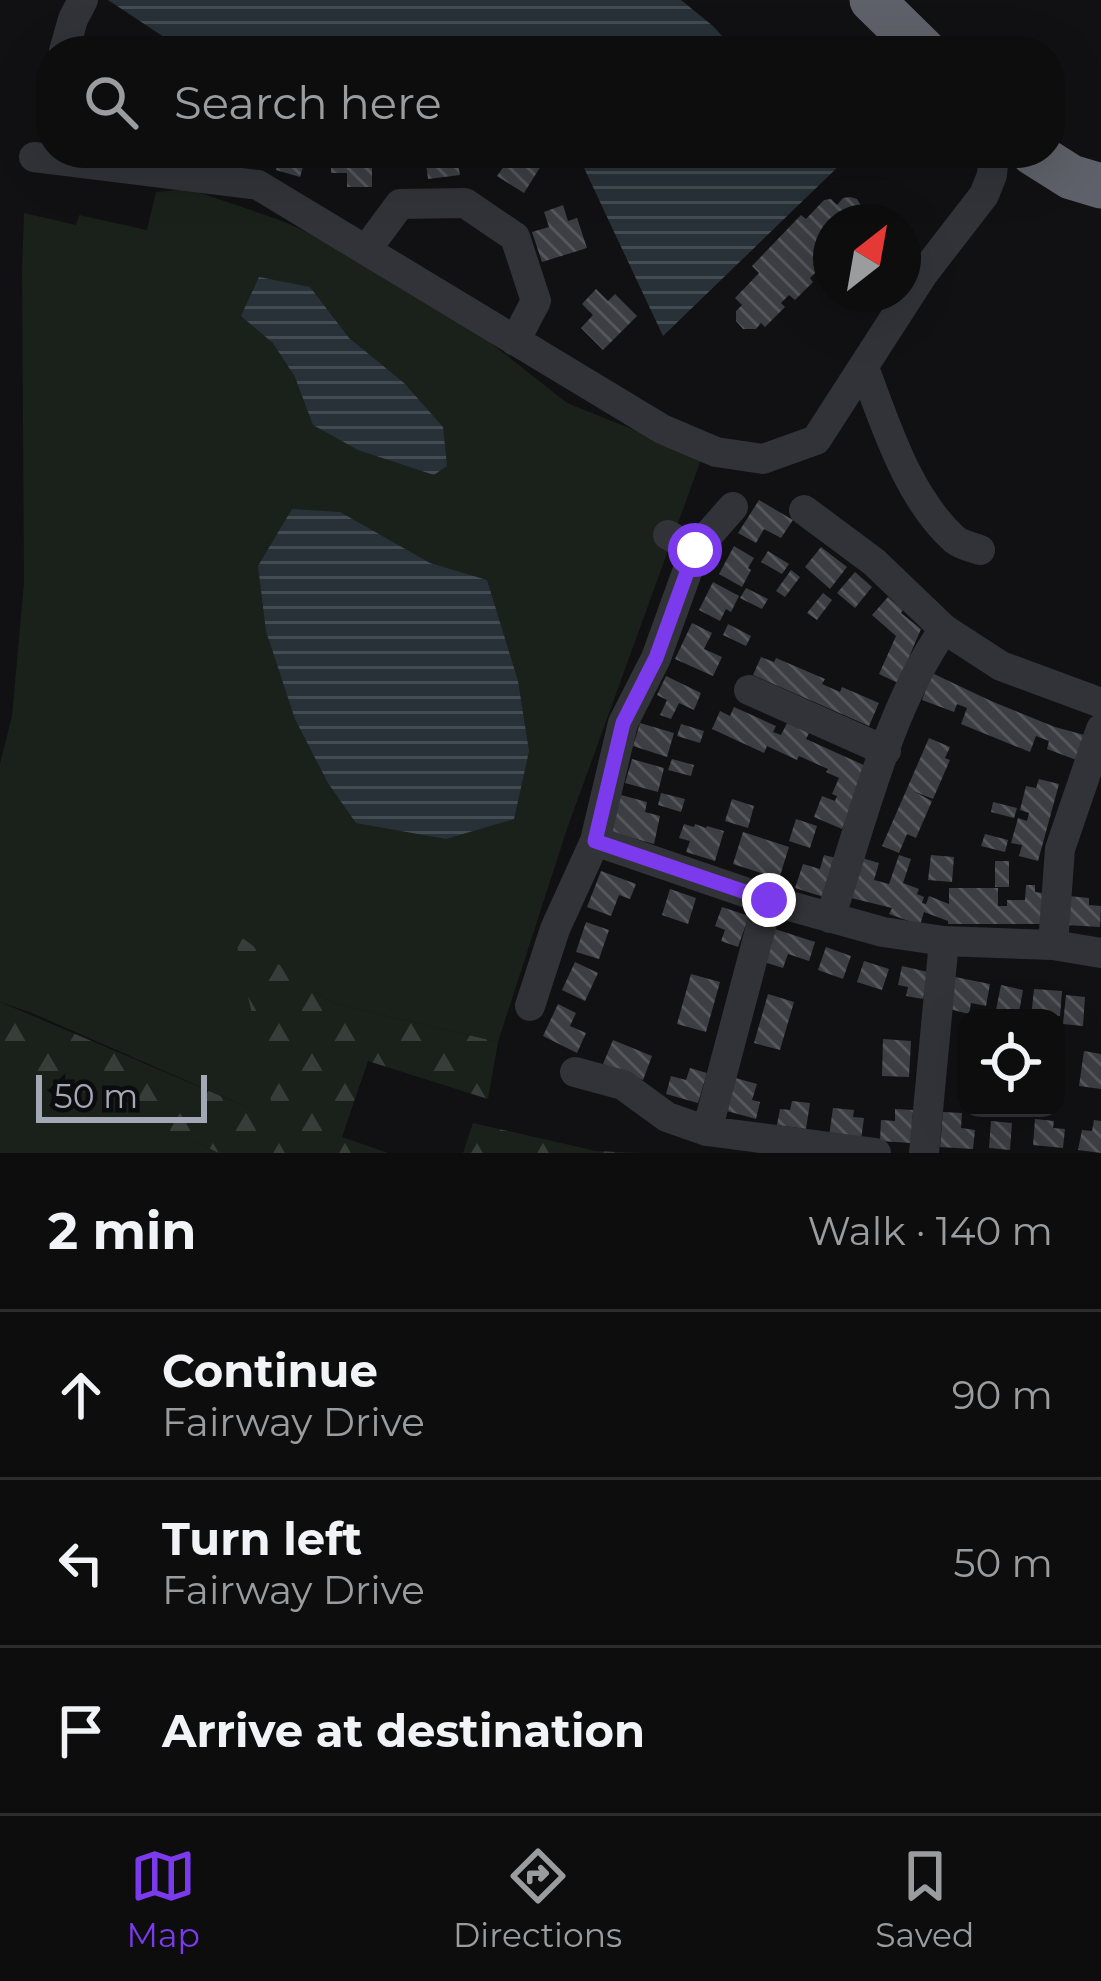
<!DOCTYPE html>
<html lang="en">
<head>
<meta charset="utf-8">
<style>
  :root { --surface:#0d0d0e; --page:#161617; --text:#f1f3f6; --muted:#9a9c9e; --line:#2d2d2e; --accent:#7c3aed }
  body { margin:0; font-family:Montserrat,sans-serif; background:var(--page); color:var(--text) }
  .controls { position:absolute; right:36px; bottom:36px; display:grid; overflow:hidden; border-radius:24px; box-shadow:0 12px 48px #0002 }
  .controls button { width:108px; height:108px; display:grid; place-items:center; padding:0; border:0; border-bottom:3px solid var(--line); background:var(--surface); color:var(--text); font:60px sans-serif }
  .compass { position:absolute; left:813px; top:204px; width:108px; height:108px; border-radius:50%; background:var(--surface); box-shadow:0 12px 48px #0002; rotate:31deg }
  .scale { position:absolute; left:36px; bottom:30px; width:171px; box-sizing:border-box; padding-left:12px; border:6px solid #a2a8b4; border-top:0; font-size:33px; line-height:42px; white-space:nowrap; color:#a2a8b4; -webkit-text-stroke:9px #0c0c0e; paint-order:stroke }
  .stop { position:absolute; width:36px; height:36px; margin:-27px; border:9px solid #7c3aed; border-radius:50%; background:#fff }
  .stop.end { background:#7c3aed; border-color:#fff; box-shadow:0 3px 12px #0008 }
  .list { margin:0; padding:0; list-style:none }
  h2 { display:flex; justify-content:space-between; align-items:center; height:156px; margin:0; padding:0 48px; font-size:51px }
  h2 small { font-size:39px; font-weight:400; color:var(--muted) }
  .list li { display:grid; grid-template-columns:78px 1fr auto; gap:36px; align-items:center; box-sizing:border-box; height:168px; padding:0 48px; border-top:3px solid var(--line) }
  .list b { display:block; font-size:45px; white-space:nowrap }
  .list p { margin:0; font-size:39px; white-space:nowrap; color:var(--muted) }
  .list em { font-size:39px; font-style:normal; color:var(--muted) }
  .icon { flex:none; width:66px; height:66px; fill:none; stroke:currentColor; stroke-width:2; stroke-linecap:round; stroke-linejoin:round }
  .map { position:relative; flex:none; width:1101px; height:1153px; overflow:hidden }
  .search { position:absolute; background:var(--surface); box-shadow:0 12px 48px #0002; left:36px; right:36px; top:36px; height:132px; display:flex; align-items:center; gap:30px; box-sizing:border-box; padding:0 42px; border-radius:48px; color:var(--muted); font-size:45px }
  .sheet { height:660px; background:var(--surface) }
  nav { display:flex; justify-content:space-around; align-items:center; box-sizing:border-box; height:168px; border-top:3px solid var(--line); background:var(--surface); font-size:33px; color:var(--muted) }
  nav a { display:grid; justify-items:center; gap:6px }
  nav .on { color:var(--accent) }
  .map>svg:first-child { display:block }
</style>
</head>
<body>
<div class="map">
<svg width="1101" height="1153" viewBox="0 0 1101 1153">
  <defs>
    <pattern id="forest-firs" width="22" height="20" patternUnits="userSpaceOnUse" patternTransform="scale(3)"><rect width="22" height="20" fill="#19211a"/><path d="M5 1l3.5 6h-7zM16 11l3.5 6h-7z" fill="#373e39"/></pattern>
    <pattern id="water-rules" width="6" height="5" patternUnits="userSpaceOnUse" patternTransform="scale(3)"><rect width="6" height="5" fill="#273137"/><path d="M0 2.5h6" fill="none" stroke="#434c52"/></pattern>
    <pattern id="building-back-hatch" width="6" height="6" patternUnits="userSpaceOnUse" patternTransform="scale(3)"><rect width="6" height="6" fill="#3d3e43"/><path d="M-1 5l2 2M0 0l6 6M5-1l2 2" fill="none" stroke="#56575c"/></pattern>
  </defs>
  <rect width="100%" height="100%" fill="#111113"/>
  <path fill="#19211a" d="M189 189 280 220 349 251 482 336 567 403 702 457 567 829 498 1042 332 1003 235 934 276 1120 32 1013 0 1002V764L12 716 24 582 22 272 24 213 76 225 79 215 147 230 156 192Z
    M0 1053 219 1153H0Z"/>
  <path fill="url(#forest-firs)" d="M234 932 332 1003 498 1042 488 1099 368 1061 342 1137 388 1153H219L0 1054V1002L275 1119Z
    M473 1123 596 1151 642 1153H463Z"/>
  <path fill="url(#water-rules)" d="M108 0H681L713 26 736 51H185Z
    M577 153H833L842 163 663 336Z
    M259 277 310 287 349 338 404 383 443 427 447 466 434 475 358 450 313 425 295 377 273 343 241 316Z
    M292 509 340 512 430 563 487 580 518 681 529 751 514 819 446 839 356 823 328 783 295 719 266 631 258 566Z"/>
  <path fill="url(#building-back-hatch)" d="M270 153H307L300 177 276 170 279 157Z
    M331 153H372V187H347V173H331Z
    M408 153H456L460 175 428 179 426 163 410 165Z
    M493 153H549L524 193 497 176 507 162Z
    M850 197 857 199 862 207V215L855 222H831V264L819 276 816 272 810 278 813 282 795 300 789 295 781 303 785 307 765 327 761 323 756 329H743L736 321V311L742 305 735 298 759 273 752 266 801 215 806 219 824 200 831 199 837 205 843 198Z
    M563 205 568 221 577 218 587 248 542 262 532 232 549 227 544 212Z
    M596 289 608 301 615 294 637 316 603 350 581 328 593 315 582 304Z
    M759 500 793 520 781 538 764 529 756 543 738 533Z
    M734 546 754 558 748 568 751 570 742 587 719 574Z
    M821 547 847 567 830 589 805 567Z
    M768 551 789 564 782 574 761 562Z
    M791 570 800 577 785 597 776 591Z
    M855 572 872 587 855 608 837 593Z
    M713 582 739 596 731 612 726 609 720 621 699 610Z
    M746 588 768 599 762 609 740 598Z
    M823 593 832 600 817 620 807 613Z
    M888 597 903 610 901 613 921 629 898 683 879 674 896 636 872 615Z
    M692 623 712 633 704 649 722 657 713 676 675 659Z
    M728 624 751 636 746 646 723 635Z
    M761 657 774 662 776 658 825 679 822 684 840 692 842 687 879 703 869 726 753 675Z
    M932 673 991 701 1055 727 1088 736 1079 761 1047 749 1049 741 1036 736 1030 752 961 724 967 708 957 704 954 712 922 700Z
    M666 676 701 693 694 710 679 703 671 719 660 715 667 700 657 695Z
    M734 707 776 726 773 732 781 735 787 723 809 733 806 739 868 767 842 829 814 817 822 796 835 801 837 796 832 794 839 778 826 772 828 769 799 756 797 760 767 746 764 753 712 729 720 711 730 716Z
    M640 723 674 733 667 757 633 746Z
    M681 724 704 731 700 743 677 736Z
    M929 738 950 747 945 758 950 760 933 799 913 791 932 801 916 838 907 834 899 853 882 846Z
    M632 759 664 768 658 792 625 783Z
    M672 759 694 765 691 776 668 770Z
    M1039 779 1059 784 1038 861 1019 856 1022 845 1011 843 1018 818 1027 821 1029 813 1020 810 1026 786 1036 788Z
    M661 793 685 799 681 812 658 805Z
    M621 795 647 802 645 812 660 816 654 844 611 832Z
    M732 799 754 806 748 828 725 821Z
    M993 802 1017 808 1014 818 991 812Z
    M796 819 817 826 810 848 789 841Z
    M684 824 694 827 695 824 706 828 707 826 724 831 715 861 686 852 690 841 679 838Z
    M743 832 789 847 779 879 733 864Z
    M985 834 1008 840 1005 852 981 846Z
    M824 855 840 859 827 898 795 888 803 864 820 869Z
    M899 855 911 859 903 883 919 889 917 894 924 897 922 903 926 904 929 896 949 904V888H998V906H1007V900H1025L1026 885H1035V892L1042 893V924H948V921L924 912 920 925 889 914 892 908 851 898 862 858 879 863 874 880 889 884Z
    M931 855 954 857 952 882 928 880Z
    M995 861H1009V887H995Z
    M601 871 636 884 630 899 619 895 611 916 587 907Z
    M670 889 696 898 688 924 662 915Z
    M1068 896 1089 898V905L1101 906 1100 927 1066 925Z
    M722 907 749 916 738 947 721 941 725 930 715 926Z
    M586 922 609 930 599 959 576 952Z
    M775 929 815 942 809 961 788 954 783 968 764 962Z
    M826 947 851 956 843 979 818 970Z
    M864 961 889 969 882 990 857 982Z
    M575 962 598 973 585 1001 562 990Z
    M902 966 928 972 923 999 906 996 908 987 898 985Z
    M691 974 720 982 706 1032 677 1024Z
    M955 977 990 984 986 1006 971 1003 969 1014 949 1009Z
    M1001 985 1023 990 1018 1018 995 1015Z
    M1034 989 1062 991 1060 1016 1031 1018Z
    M768 994 794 1002 780 1050 754 1043Z
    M1066 995 1085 997 1083 1026 1063 1024Z
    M558 1004 576 1013 570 1026 586 1033 577 1053 543 1036Z
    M883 1039 911 1041 909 1077 882 1076Z
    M613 1040 652 1056 643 1080 603 1064Z
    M1084 1051 1101 1054V1089L1079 1086Z
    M690 1068 707 1073 698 1103 666 1094 671 1076 686 1080Z
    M732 1077 757 1084 752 1100 760 1102 756 1119 723 1110Z
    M792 1101 810 1103 806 1129 777 1125 780 1109 790 1110Z
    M833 1108 854 1110 853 1117 864 1118 861 1140 829 1136Z
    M895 1109 913 1110 911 1143 880 1141 881 1120 895 1121Z
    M943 1112 962 1113 961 1128 975 1130 973 1149 940 1147Z
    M1035 1119 1054 1121 1053 1128 1065 1129 1063 1148 1033 1145Z
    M1094 1120 1101 1121V1153L1078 1150 1082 1130 1092 1131Z
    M991 1121 1012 1123 1010 1150 989 1148Z"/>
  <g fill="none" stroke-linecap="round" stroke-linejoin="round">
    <path stroke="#323338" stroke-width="30" d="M64 51 73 19 83 0
      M34 157 258 185 662 429 716 452 763 459 816 440 923 274 984 195 992 175 994 153
      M366 250 400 204 465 203 515 237 536 301 515 341
      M864 368C886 425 907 496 954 539 961 545 971 547 980 550
      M804 510 874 562 944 629 1001 666 1101 703
      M668 535 695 550
      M749 690 886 751
      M595 841 768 900 883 932 944 941 1053 945 1101 953
      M830 918C862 823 887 711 944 629
      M1053 945 1060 849 1101 729
      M530 1006 555 929 595 841 623 723 656 658 695 550 733 507
      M575 1072 623 1085 667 1117 707 1131 876 1153
      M707 1131 768 900
      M924 1153 944 941"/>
    <path stroke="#5e6169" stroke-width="45" d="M872 0 924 51
      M1033 153 1071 177 1101 186"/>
  </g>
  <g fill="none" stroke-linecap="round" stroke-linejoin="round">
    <path stroke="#7c3aed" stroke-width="15" d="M695 550 656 658 623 723 595 841 769 900"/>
  </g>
</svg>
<div class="controls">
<button><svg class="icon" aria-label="locate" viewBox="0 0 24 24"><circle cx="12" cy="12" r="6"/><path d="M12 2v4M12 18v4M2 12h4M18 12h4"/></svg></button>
</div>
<svg class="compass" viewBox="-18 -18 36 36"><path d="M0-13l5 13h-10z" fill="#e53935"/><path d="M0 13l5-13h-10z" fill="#9a9c9e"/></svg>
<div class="scale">50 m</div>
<div class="stop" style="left:695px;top:550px"></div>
<div class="stop end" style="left:769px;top:900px"></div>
<div class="search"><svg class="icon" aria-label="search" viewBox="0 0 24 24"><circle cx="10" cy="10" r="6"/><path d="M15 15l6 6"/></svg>Search here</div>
</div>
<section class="sheet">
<h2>2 min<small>Walk · 140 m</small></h2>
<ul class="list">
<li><svg class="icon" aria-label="ahead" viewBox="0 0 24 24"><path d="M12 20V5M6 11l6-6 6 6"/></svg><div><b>Continue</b><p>Fairway Drive</p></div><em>90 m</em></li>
<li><svg class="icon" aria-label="left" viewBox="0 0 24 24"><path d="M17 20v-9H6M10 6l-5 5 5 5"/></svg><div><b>Turn left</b><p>Fairway Drive</p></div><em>50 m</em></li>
<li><svg class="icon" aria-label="arrive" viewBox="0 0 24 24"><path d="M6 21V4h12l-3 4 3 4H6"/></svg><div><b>Arrive at destination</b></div></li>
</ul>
</section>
<nav>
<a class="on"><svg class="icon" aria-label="map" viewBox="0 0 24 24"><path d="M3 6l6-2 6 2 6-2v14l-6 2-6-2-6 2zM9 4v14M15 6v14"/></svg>Map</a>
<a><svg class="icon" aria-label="directions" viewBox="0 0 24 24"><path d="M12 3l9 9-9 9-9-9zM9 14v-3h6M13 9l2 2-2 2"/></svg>Directions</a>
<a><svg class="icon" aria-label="saved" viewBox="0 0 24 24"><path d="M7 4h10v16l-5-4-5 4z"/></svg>Saved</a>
</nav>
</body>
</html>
